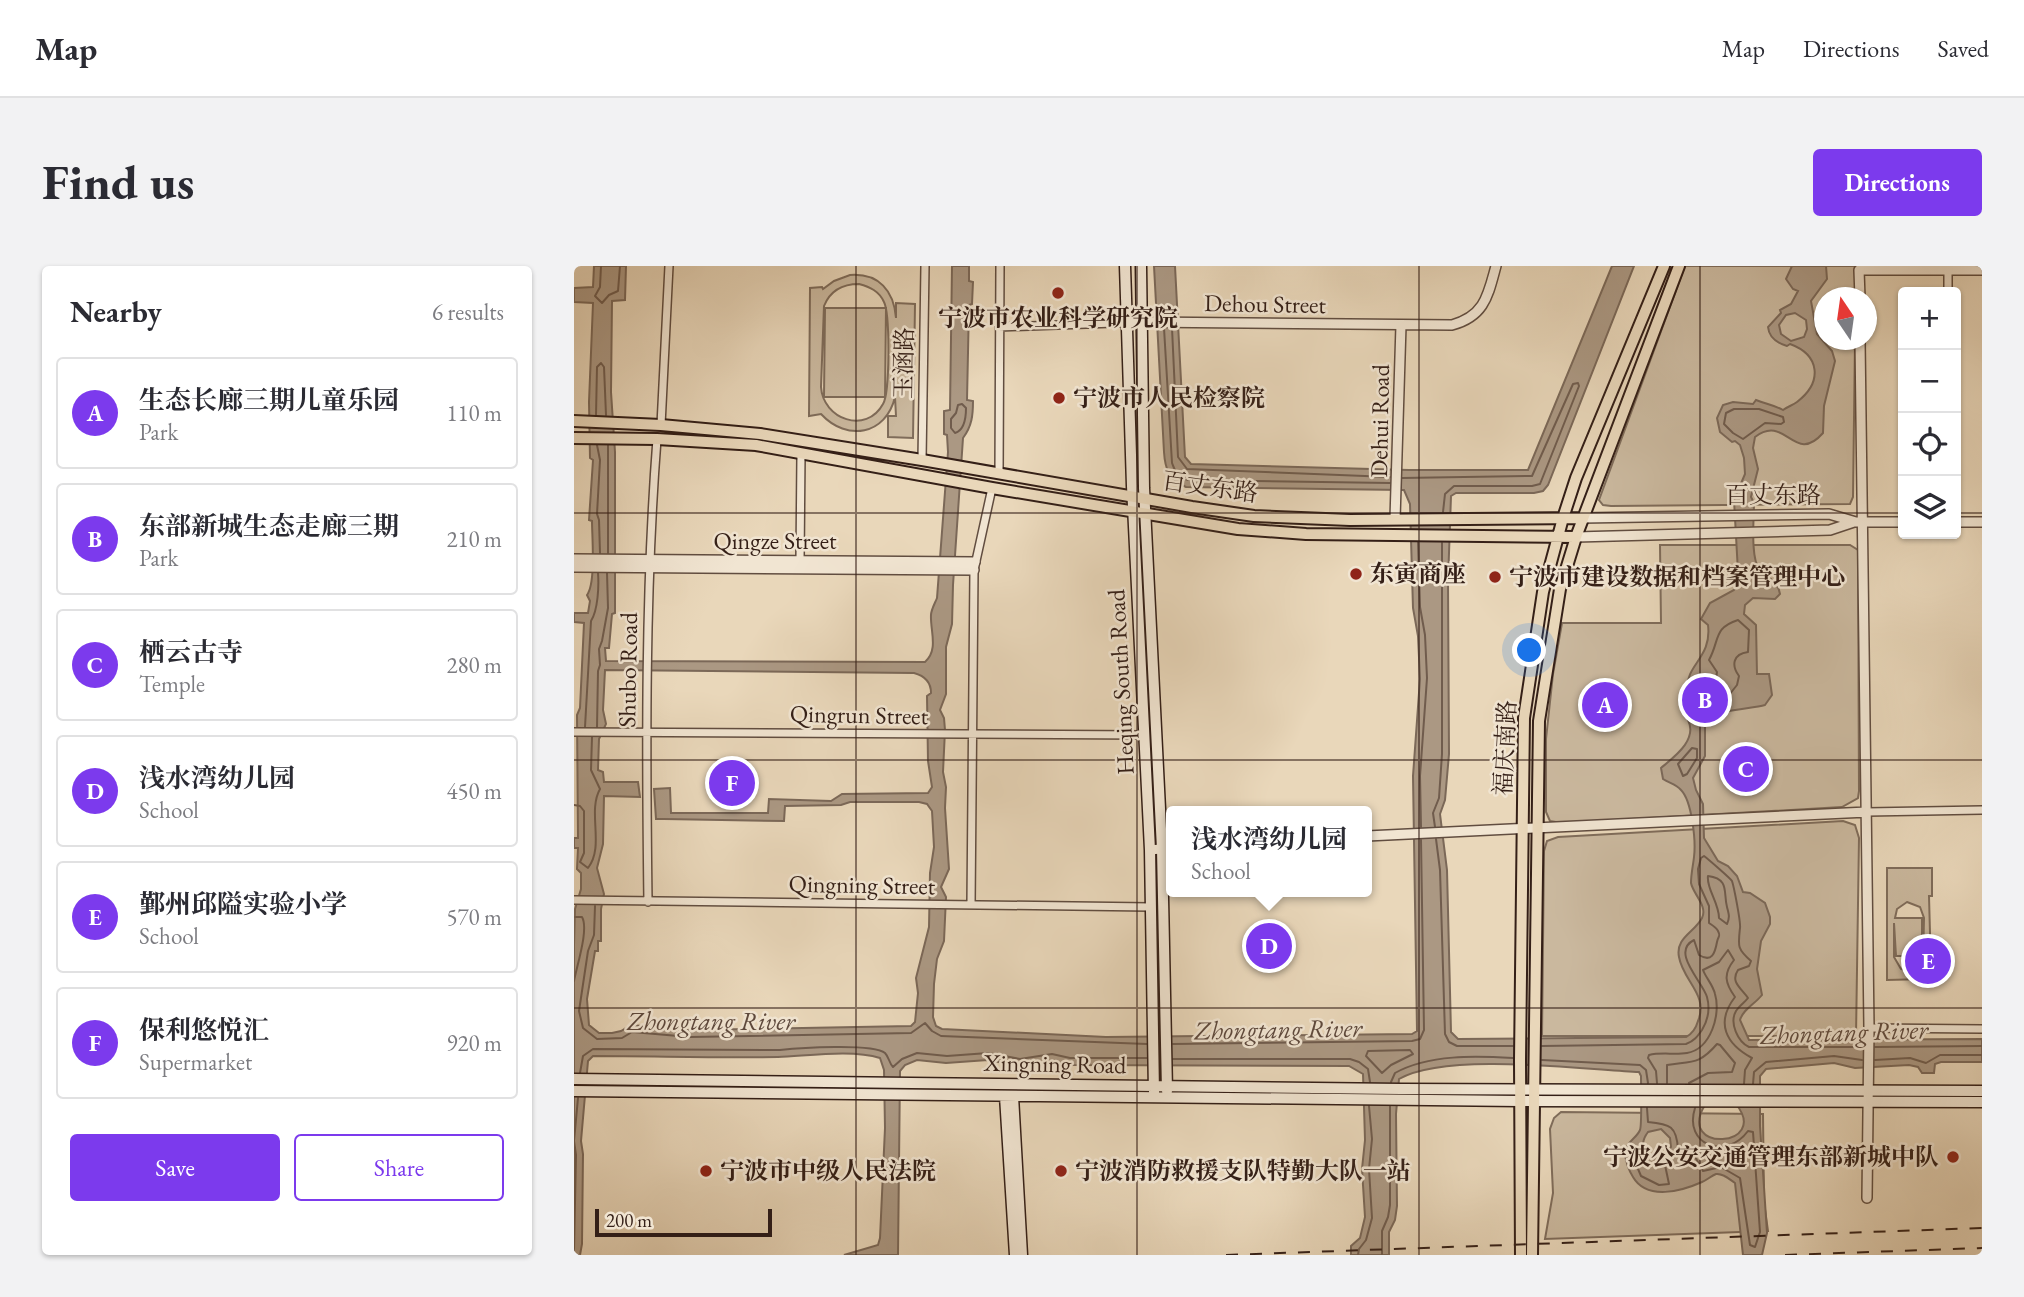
<!DOCTYPE html>
<html lang="en">
<head>
<meta charset="utf-8">
<style>
  :root { --surface:#fff; --page:#f2f2f3; --text:#2b2b33; --muted:#7c7c81; --line:#e1e1e2; --accent:#7c3aed }
  body { margin:0; font-family:"EB Garamond","Noto Serif SC",serif; background:var(--page); color:var(--text) }
  .controls { position:absolute; right:21px; top:21px; display:grid; overflow:hidden; border-radius:7px; box-shadow:0 2px 5px #0004 }
  .controls button { width:63px; height:63px; display:grid; place-items:center; padding:0; border:0; border-bottom:2px solid var(--line); background:var(--surface); color:var(--text); font:35px sans-serif }
  .compass { position:absolute; left:1240px; top:21px; width:63px; height:63px; border-radius:50%; background:var(--surface); box-shadow:0 2px 5px #0004; rotate:347deg }
  .scale { position:absolute; left:21px; bottom:18px; width:177px; box-sizing:border-box; padding-left:7px; border:4px solid #341f17; border-top:0; font-size:19px; line-height:24px; white-space:nowrap; color:#341f17; -webkit-text-stroke:5px #f1e5d2; paint-order:stroke }
  .you { position:absolute; left:956px; top:385px; width:24px; height:24px; margin:-18px; border:5px solid #fff; border-radius:50%; background:#1a73e8; box-shadow:0 0 0 10px #1a73e833 }
  .badge { display:grid; place-items:center; width:46px; height:46px; border-radius:50%; background:var(--accent); color:#fff; font-size:23px; font-weight:700 }
  .pin { position:absolute; translate:-50% -50%; border:4px solid #fff; box-shadow:0 2px 7px #0006 }
  .popup { position:absolute; left:592px; top:540px; width:206px; height:91px; box-sizing:border-box; display:grid; place-content:center; border-radius:7px; background:var(--surface); filter:drop-shadow(0 2px 5px #0005); font-size:23px; white-space:nowrap; color:var(--muted) }
  .popup b { font-size:26px; color:var(--text) }
  .popup::after { content:''; position:absolute; left:50%; top:100%; margin-left:-14px; border:14px solid transparent; border-top-color:var(--surface) }
  .list { margin:0; padding:0; list-style:none }
  h2 { display:flex; justify-content:space-between; align-items:center; height:91px; margin:0; padding:0 28px; font-size:30px }
  h2 small { font-size:23px; font-weight:400; color:var(--muted) }
  .list li { display:grid; grid-template-columns:46px 1fr auto; gap:21px; align-items:center; box-sizing:border-box; height:112px; margin:0 14px 14px; padding:0 14px; border:2px solid var(--line); border-radius:7px }
  .list b { display:block; font-size:26px; white-space:nowrap }
  .list p { margin:0; font-size:23px; white-space:nowrap; color:var(--muted) }
  .list em { font-size:23px; font-style:normal; color:var(--muted) }
  .actions { display:flex; gap:14px; padding:21px 28px }
  .actions a { flex:1; padding:16px 0; border:2px solid var(--accent); border-radius:7px; text-align:center; font-size:24px; color:var(--accent) }
  .actions .main { background:var(--accent); color:#fff }
  .icon { flex:none; width:38px; height:38px; fill:none; stroke:currentColor; stroke-width:2; stroke-linecap:round; stroke-linejoin:round }
  .map { position:relative; flex:none; width:1408px; height:989px; overflow:hidden; border-radius:7px }
  header { display:flex; align-items:center; gap:42px; box-sizing:border-box; height:98px; padding:0 35px; background:var(--surface); border-bottom:2px solid var(--line) }
  header strong { font-size:33px }
  nav { display:flex; gap:38px; margin-inline-start:auto; font-size:24px }
  .intro { display:flex; align-items:center; justify-content:space-between; box-sizing:border-box; height:168px; padding:0 42px }
  h1 { margin:0; font-size:49px }
  .button { padding:18px 32px; border-radius:7px; background:var(--accent); color:#fff; font-size:24px; font-weight:700 }
  main { display:flex; gap:42px; padding:0 42px }
  aside { flex:1; background:var(--surface); border-radius:7px; box-shadow:0 2px 5px #0004 }
  .map>svg:first-child { display:block }
</style>
</head>
<body>
<header>
<strong>Map</strong>
<nav><a>Map</a><a>Directions</a><a>Saved</a></nav>
</header>
<div class="intro"><h1>Find us</h1><a class="button">Directions</a></div>
<main>
<aside>
<h2>Nearby<small>6 results</small></h2>
<ul class="list">
<li><span class="badge">A</span><div><b>生态长廊三期儿童乐园</b><p>Park</p></div><em>110 m</em></li>
<li><span class="badge">B</span><div><b>东部新城生态走廊三期</b><p>Park</p></div><em>210 m</em></li>
<li><span class="badge">C</span><div><b>栖云古寺</b><p>Temple</p></div><em>280 m</em></li>
<li><span class="badge">D</span><div><b>浅水湾幼儿园</b><p>School</p></div><em>450 m</em></li>
<li><span class="badge">E</span><div><b>鄞州邱隘实验小学</b><p>School</p></div><em>570 m</em></li>
<li><span class="badge">F</span><div><b>保利悠悦汇</b><p>Supermarket</p></div><em>920 m</em></li>
</ul>
<div class="actions"><a class="main">Save</a><a>Share</a></div>
</aside>
<div class="map">
<svg width="1408" height="989" viewBox="0 0 1408 989">
  <rect width="100%" height="100%" fill="#e9d7ba"/>
  <filter id="stains"><feTurbulence type="fractalNoise" baseFrequency=".00286" numOctaves="4"/><feColorMatrix values="0 0 0 0 .2 0 0 0 0 .09 0 0 0 0 .02 0 0 0 .5 -.17"/></filter>
  <radialGradient id="worn" r=".72"><stop offset=".6" stop-color="#630" stop-opacity="0"/><stop offset="1" stop-color="#630" stop-opacity=".3"/></radialGradient>
  <path fill="#cab89e" stroke="#7f6c5a" stroke-width="2" fill-rule="evenodd" d="M1111 0H1282V31L1251 32V74H1281L1279 231 1276 238 1037 240 1029 239 1025 234Z
    M276 9C305 7 320 25 322 52V37L341 38 339 172 314 171V150H322L321 131C312 169 273 176 247 148L235 150 236 22 248 21 249 23 260 15ZM285 18C296 21 305 25 310 36 316 48 316 127 309 138 292 169 249 153 247 121L250 40C256 25 269 18 285 18Z
    M251 42H312L311 131H250Z
    M1086 279H1276L1284 284 1285 525 1284 532 1268 541 988 557 976 555 972 546V473L979 408 988 357H1087Z
    M1269 555 1281 559 1285 572 1282 770H968L970 585 973 575 984 571Z
    M1313 602H1358V630H1355L1357 704 1352 713 1313 714ZM1333 636 1346 641 1350 652 1349 696C1344 705 1336 708 1327 703L1320 691V657L1322 690H1348V652H1321L1323 643Z
    M987 846 1189 848 1190 936 1194 965 971 973 979 927 976 863 980 852Z"/>
  <path fill="#ab9883" stroke="#7b6858" stroke-width="2" fill-rule="evenodd" d="M20 0H52L51 34 38 35 37 126 41 186V347L38 348 35 382H31L32 395 351 396C365 384 356 364 357 349 357 344 361 337 363 332L374 186 373 169 370 168V145L376 144 378 0H395V15L399 16 398 38 395 39 393 134 399 135C399 149 398 160 389 172L379 319 378 358 372 381V428L366 444 370 452 371 464 369 506 372 521 371 542 375 603 367 621 372 631 370 675 363 693 360 718 359 751 362 760 368 763 532 771 838 768 843 765 839 510 846 413 844 370 839 342 836 238 830 224 612 221C595 214 591 203 590 186L580 0H601L611 191 617 198 835 204H954L1038 0H1060L974 219 969 225 960 227H882L877 230 874 316 875 488 871 534 866 548 873 604 877 766 884 773 1112 771C1118 768 1122 762 1124 755 1135 729 1109 715 1105 691 1101 672 1121 666 1128 652 1134 640 1119 628 1117 617 1117 608 1119 600 1120 591 1122 575 1118 535 1107 524 1102 518 1095 517 1089 513L1087 502C1100 491 1124 474 1114 454L1117 452 1109 423 1113 422C1113 398 1138 391 1134 359L1127 353 1136 337 1160 324 1163 319 1161 313 1164 306 1160 234 1171 208 1170 192 1166 179 1161 175 1158 176 1146 166 1143 152 1149 139 1159 136 1179 138 1182 134C1192 138 1200 139 1209 144 1213 141 1219 139 1223 136 1249 116 1246 89 1216 78L1213 80C1203 77 1195 72 1194 61L1207 47 1206 44 1217 38 1224 25 1219 23 1212 13 1218 0H1252L1253 13 1237 35 1243 68 1258 85 1261 95 1250 140 1249 167C1220 200 1212 147 1181 171L1179 182 1184 203 1177 231 1180 237C1180 251 1176 294 1186 304 1194 312 1204 315 1206 328L1201 333 1179 332 1171 339 1170 348 1182 359 1183 408H1195L1198 429 1191 439C1176 443 1139 444 1131 455V490L1119 512 1122 524 1129 538 1130 572 1144 595 1154 600 1163 610 1169 626 1176 627 1191 637 1196 651V658L1187 675 1183 703 1188 729C1181 738 1169 743 1166 754L1175 774 1408 773V796H1367L1361 798 1360 807H1348L1344 801 1335 799 1281 802 1260 797 1192 803 1186 810V860L1193 967 1188 989H1169L1161 917C1155 913 1149 907 1142 908 1137 910 1133 914 1128 916 1108 925 1073 935 1059 911 1055 905 1051 894 1051 886 1052 876 1062 873 1066 864 1068 859 1067 819 1067 810L1065 806C1007 803 872 786 825 813L822 848 823 940 821 954 815 966V989H777V980L786 972 791 951 788 903 791 874 789 808 775 800 495 799 478 795 446 800 414 794 372 797 343 794 331 799 326 805 324 989H270L304 979 306 972 311 862 310 804 306 792C278 783 233 790 204 791 142 792 80 790 19 790L14 795 7 875 9 888 8 978 6 989H0V679L1 643 7 623V607L3 603 4 582H0V572H4L3 449 6 442 10 357 0 356V347H14L16 335 13 329C22 317 18 271 18 255L15 254 19 194 16 192 15 136 19 37 0 36V22L19 21ZM1221 47 1232 54 1233 63 1230 71 1217 75 1207 68 1205 59 1212 49ZM31 404 340 407C351 410 357 416 357 427L353 430 354 495 358 521 354 527 268 528 257 535 195 533 194 547H97L96 522 80 523 82 553H90L210 555 211 540 267 539 276 536H345L353 538 358 545 360 581 356 607 355 661 342 712 344 727 341 756 337 760 116 764 57 759 47 765 38 767H25L15 759 13 733 21 685H24V675H27V643L30 628 23 602 29 578 30 530 66 531 64 516H30L29 506 24 504 25 473 32 458 29 444ZM1162 838C1197 882 1101 887 1131 839ZM1087 863 1096 872 1097 881 1087 891C1071 892 1064 879 1074 866Z"/>
  <g fill="none" stroke-linecap="round" stroke-linejoin="round">
    <path stroke="#705c4d" stroke-width="2" d="M27 0 26 21 21 30 28 37 35 29 44 25 46 0
      M590 62 598 197C601 206 605 211 614 214L816 217
      M598 62 604 191 613 203 816 211
      M388 138 392 142C392 151 391 164 381 167L377 162V153L382 147 384 139Z
      M1160 143H1185L1209 151 1210 156 1207 158 1191 157 1169 173 1159 167 1150 158 1152 147Z
      M22 149 23 101 27 97 30 101 32 149
      M23 179 26 194 23 248 25 254 26 287
      M828 212 958 210 999 118 1004 117 1005 120 966 218 958 220H880L871 228 869 246
      M844 276 846 341 851 369 853 412 846 510 847 561
      M34 287V179
      M1164 354 1175 364 1174 386C1159 388 1157 399 1165 410L1163 419 1147 439 1124 447 1117 428 1121 424H1132L1141 418 1143 406 1135 394C1146 374 1139 362 1164 354Z
      M11 461 17 355C24 344 25 320 24 307
      M23 461 24 405 26 399 25 383 28 375 34 342 33 307
      M1118 482 1123 483V492L1113 508 1109 510 1104 498Z
      M0 539 6 540 10 545V587L6 596 14 602C31 580 13 546 26 523L17 504 18 471
      M861 561 859 547 865 532 868 488V277
      M862 573 866 604 871 768 875 776 883 780H939
      M1134 610C1156 613 1149 626 1153 641 1155 649 1156 651 1153 658L1145 652C1145 637 1132 622 1134 610Z
      M21 640 20 669 14 685 5 745 9 762 23 773 48 772 58 766 116 771 337 767 351 757 358 765 367 770 573 778
      M0 651H8C15 663 3 699 0 715
      M599 778 838 775 846 773 850 764 847 574
      M968 780 1112 778C1120 775 1123 771 1128 764 1134 754 1136 742 1133 731 1129 716 1096 686 1120 674L1125 689C1138 697 1141 687 1143 676 1144 670 1147 671 1144 665 1142 661 1138 659 1135 657V640L1125 618 1124 603 1127 592 1130 590C1134 593 1156 612 1158 615 1160 621 1167 657 1166 662 1164 680 1163 683 1177 695L1175 700 1164 704C1156 716 1167 722 1174 732 1171 736 1165 740 1162 745 1155 757 1164 776 1175 781H1289
      M1301 781 1408 780
      M794 785 836 784 839 788 817 799 808 807 792 790Z
      M599 793H776L785 796 794 803 796 816
      M968 794 1066 799 1072 804 1074 817
      M1301 794 1336 792 1352 797 1366 789H1408
      M6 807 9 790 19 783 206 784C224 782 299 777 311 787 315 791 315 797 319 801L328 793 343 787 373 790 414 787 446 793 478 788 496 792H573
      M817 816 821 807C855 788 902 790 939 792
      M1083 817 1082 805 1074 792 1075 789C1087 786 1101 789 1113 787 1137 783 1147 748 1141 728 1139 719 1132 712 1129 704L1145 696 1154 684 1160 694C1149 708 1151 717 1161 731 1141 757 1152 778 1178 792L1171 804 1170 818
      M1093 817V799C1118 795 1125 799 1143 778L1146 779 1161 797 1158 806 1134 807 1115 817
      M1179 818 1180 806 1192 796 1260 790 1288 794
      M1073 842 1074 856C1096 858 1103 860 1104 884L1120 889 1129 905 1147 901 1166 912 1176 979 1181 981 1186 966 1179 866 1174 865C1152 895 1109 879 1121 842
      M1061 887 1075 897 1091 899 1095 918 1085 919 1067 910 1059 891Z
      M0 984 2 889 0 875 4 832
      M784 989 785 983 792 974 798 952 795 903 798 873 795 840
      M808 989V965L814 951 816 939V840"/>
    <g stroke="#614d40" stroke-width="10">
      <path id="minor" d="M1374 26V4
        M425 61 569 56
        M87 159 95 0
        M348 194 351 0
        M425 208 426 0
        M226 295 227 188
        M0 466 570 469
        M1293 546 1408 544
        M0 634 576 641
        M74 636C72 482 71 327 83 173
        M397 639 400 304 418 222
        M1295 762 1408 763"/>
    </g>
    <g stroke="#614d40" stroke-width="12">
      <path id="tertiary" d="M1286 32 1285 4H1408
        M569 56 878 59C911 50 914 29 922 0
        M1286 74 1295 762 1293 932
        M1008 252 1255 248 1282 256H1329
        M821 253 827 59
        M1382 256H1408
        M1002 271 1256 264 1280 256
        M0 293 401 296
        M0 301 400 304
        M793 570 1293 546
        M576 584 597 582"/>
    </g>
    <g stroke="#341f17" stroke-width="13">
      <path id="secondary" d="M551 0 558 220 576 584 580 827
        M567 0 570 222 588 583 593 825
        M0 813 827 823 1408 825
        M0 825 946 835 1408 836
        M431 830 441 989
        M439 830 448 989"/>
    </g>
    <g stroke="#341f17" stroke-width="14">
      <path id="primary" d="M0 155 87 159 186 168 348 194 618 241 680 250 776 254 1008 252
        M0 172 83 173 182 179 418 222 664 263 732 268 1002 271
        M947 989 946 794 950 452 969 326 989 252 1002 212 1090 0
        M958 989 965 455 986 323 1002 271 1105 0"/>
    </g>
    <use href="#minor" stroke="#f1e5d2" stroke-width="7"/>
    <use href="#tertiary" stroke="#f1e5d2" stroke-width="9"/>
    <use href="#secondary" stroke="#f1e5d2" stroke-width="10"/>
    <use href="#primary" stroke="#e9d7ba" stroke-width="10"/>
    <path stroke="#341f17" stroke-width="2" stroke-dasharray="12 12" stroke-linecap="butt" d="M652 989 1408 962
      M1211 989 1408 982"/>
  </g>
  <path fill="none" stroke="#341f17" stroke-width="2" stroke-opacity="0.55" d="M282 0V989M563 0V989M845 0V989M1126 0V989M0 247H1329M1382 247H1408M0 494H1408M0 742H1408"/>
  <g fill="#8f2418" stroke="#f1e5d2" stroke-width="2.5">
    <circle cx="484" cy="27" r="7"/>
    <circle cx="485" cy="132" r="7"/>
    <circle cx="782" cy="308" r="7"/>
    <circle cx="921" cy="311" r="7"/>
    <circle cx="1379" cy="891" r="7"/>
    <circle cx="132" cy="905" r="7"/>
    <circle cx="487" cy="905" r="7"/>
  </g>
  <g text-anchor="middle" stroke-width="5" stroke-linejoin="round" paint-order="stroke">
    <g font-size="24" fill="#341f17" stroke="#f1e5d2">
      <text transform="translate(691 38) rotate(1)" y="8">Dehou Street</text>
      <text transform="translate(330 97) rotate(-89)" y="8">玉涵路</text>
      <text transform="translate(806 155) rotate(-89)" y="8">Dehui Road</text>
      <text transform="translate(636 221) rotate(8)" y="8">百丈东路</text>
      <text x="1199" y="237">百丈东路</text>
      <text x="201" y="283">Qingze Street</text>
      <text transform="translate(54 404) rotate(-89)" y="8">Shubo Road</text>
      <text transform="translate(547 416) rotate(-93)" y="8">Heqing South Road</text>
      <text transform="translate(285 449) rotate(1)" y="8">Qingrun Street</text>
      <text transform="translate(931 482) rotate(-87)" y="8">福庆南路</text>
      <text transform="translate(288 619) rotate(1)" y="8">Qingning Street</text>
      <text transform="translate(481 798) rotate(1)" y="8">Xingning Road</text>
    </g>
    <g font-size="24" font-weight="bold" fill="#341f17" stroke="#f1e5d2" text-anchor="start">
      <text x="484" y="60" text-anchor="middle">宁波市农业科学研究院</text>
      <text x="499" y="140">宁波市人民检察院</text>
      <text x="796" y="316">东寅商座</text>
      <text x="935" y="319">宁波市建设数据和档案管理中心</text>
      <text x="1365" y="899" text-anchor="end">宁波公安交通管理东部新城中队</text>
      <text x="146" y="913">宁波市中级人民法院</text>
      <text x="501" y="913">宁波消防救援支队特勤大队一站</text>
    </g>
    <g font-size="26" font-style="italic" fill="#5e493d" stroke="#f1e5d2">
      <text x="137" y="764">Zhongtang River</text>
      <text transform="translate(704 763) rotate(-1)" y="9">Zhongtang River</text>
      <text transform="translate(1270 766) rotate(-2)" y="9">Zhongtang River</text>
    </g>
  </g>
  <rect width="100%" height="100%" filter="url(#stains)"/>
  <rect width="100%" height="100%" fill="url(#worn)"/>
</svg>
<div class="controls">
<button>+</button>
<button>−</button>
<button><svg class="icon" aria-label="locate" viewBox="0 0 24 24"><circle cx="12" cy="12" r="6"/><path d="M12 2v4M12 18v4M2 12h4M18 12h4"/></svg></button>
<button><svg class="icon" aria-label="layers" viewBox="0 0 24 24"><path d="M12 4l9 5-9 5-9-5zM3 14l9 5 9-5"/></svg></button>
</div>
<svg class="compass" viewBox="-18 -18 36 36"><path d="M0-13l5 13h-10z" fill="#e53935"/><path d="M0 13l5-13h-10z" fill="#7c7c81"/></svg>
<div class="scale">200 m</div>
<div class="you"></div>
<div class="pin badge" style="left:1031px;top:439px">A</div>
<div class="pin badge" style="left:1131px;top:434px">B</div>
<div class="pin badge" style="left:1172px;top:503px">C</div>
<div class="pin badge" style="left:695px;top:680px">D</div>
<div class="popup"><b>浅水湾幼儿园</b>School</div>
<div class="pin badge" style="left:1354px;top:695px">E</div>
<div class="pin badge" style="left:158px;top:517px">F</div>
</div>
</main>
</body>
</html>
